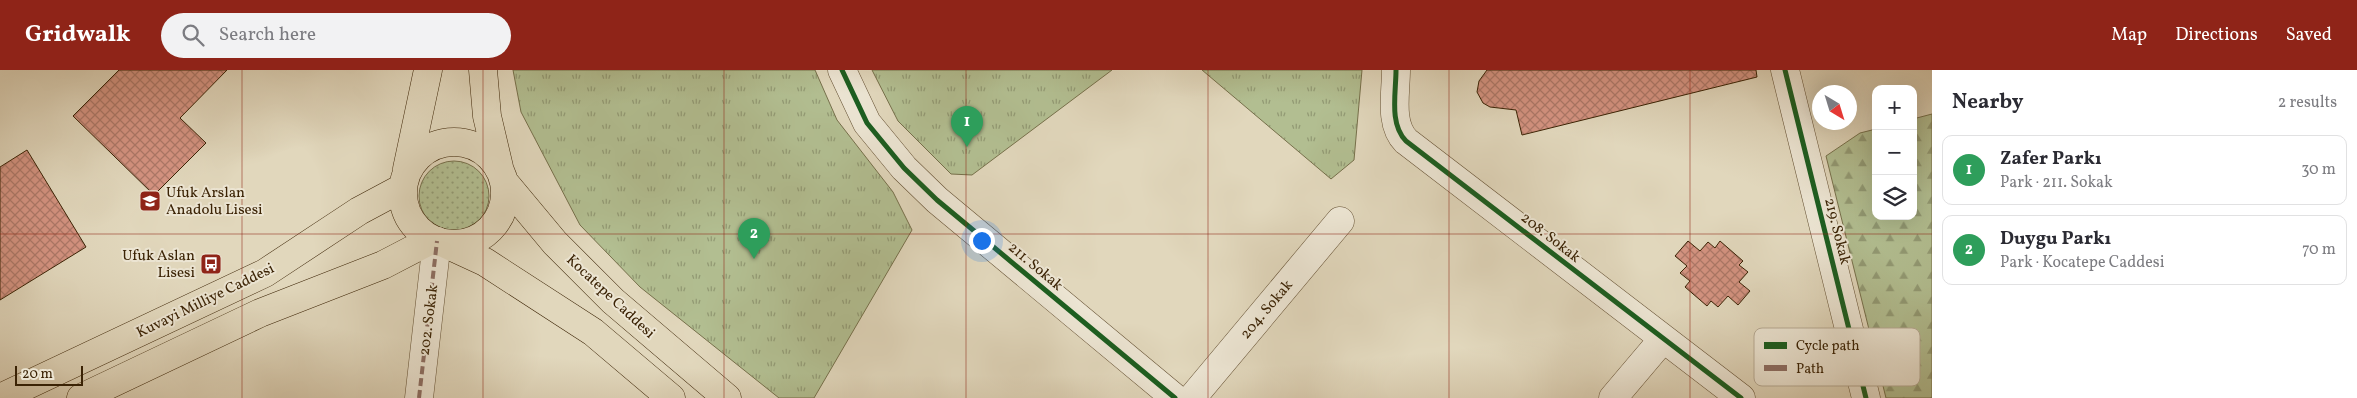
<!DOCTYPE html>
<html lang="en">
<head>
<meta charset="utf-8">
<style>
  :root { --surface:#fff; --page:#f2f2f3; --text:#2b2b33; --muted:#7c7c81; --line:#e1e1e2; --accent:#8f2418 }
  body { margin:0; font-family:Vollkorn,serif; background:var(--page); color:var(--text) }
  .controls { position:absolute; right:15px; top:15px; display:grid; overflow:hidden; border-radius:10px; box-shadow:0 5px 20px #0002 }
  .controls button { width:45px; height:45px; display:grid; place-items:center; padding:0; border:0; border-bottom:1px solid var(--line); background:var(--surface); color:var(--text); font:25px sans-serif }
  .compass { position:absolute; left:1812px; top:15px; width:45px; height:45px; border-radius:50%; background:var(--surface); box-shadow:0 5px 20px #0002; rotate:142deg }
  .scale { position:absolute; left:15px; bottom:12px; width:68px; box-sizing:border-box; padding-left:5px; border:2px solid #3b2305; border-top:0; font-size:14px; line-height:18px; white-space:nowrap; color:#3b2305; -webkit-text-stroke:4px #ece5d3; paint-order:stroke }
  .you { position:absolute; left:981px; top:170px; width:18px; height:18px; margin:-12px; border:4px solid #fff; border-radius:50%; background:#1a73e8; box-shadow:0 0 0 8px #1a73e833 }
  .badge { display:grid; place-items:center; width:32px; height:32px; border-radius:50%; background:var(--accent); color:#fff; font-size:16px; font-weight:700 }
  .pin { position:absolute; translate:-50% -41px; filter:drop-shadow(0 1px 2px #0008) }
  .pin::after { content:''; position:absolute; top:26px; width:18px; height:15px; background:inherit; clip-path:polygon(0 0,100% 0,50% 100%) }
  .list { margin:0; padding:0; list-style:none }
  h2 { display:flex; justify-content:space-between; align-items:center; height:65px; margin:0; padding:0 20px; font-size:21px }
  h2 small { font-size:16px; font-weight:400; color:var(--muted) }
  .list li { display:grid; grid-template-columns:32px 1fr auto; gap:15px; align-items:center; box-sizing:border-box; height:70px; margin:0 10px 10px; padding:0 10px; border:1px solid var(--line); border-radius:10px }
  .list b { display:block; font-size:19px; white-space:nowrap }
  .list p { margin:0; font-size:16px; white-space:nowrap; color:var(--muted) }
  .list em { font-size:16px; font-style:normal; color:var(--muted) }
  .icon { flex:none; width:28px; height:28px; fill:none; stroke:currentColor; stroke-width:2; stroke-linecap:round; stroke-linejoin:round }
  .map { position:relative; flex:none; width:1932px; height:328px; overflow:hidden }
  header { display:flex; align-items:center; gap:30px; box-sizing:border-box; height:70px; padding:0 25px; background:var(--accent); color:#fff }
  header strong { font-size:24px }
  nav { display:flex; gap:28px; margin-inline-start:auto; font-size:18px }
  .search { width:350px; height:45px; background:var(--page); display:flex; align-items:center; gap:12px; box-sizing:border-box; padding:0 18px; border-radius:28px; color:var(--muted); font-size:19px }
  main { display:flex }
  aside { flex:1; background:var(--surface) }
  .map>svg:first-child { display:block }
</style>
</head>
<body>
<header>
<strong>Gridwalk</strong>
<div class="search"><svg class="icon" aria-label="search" viewBox="0 0 24 24"><circle cx="10" cy="10" r="6"/><path d="M15 15l6 6"/></svg>Search here</div>
<nav><a>Map</a><a>Directions</a><a>Saved</a></nav>
</header>
<main>
<div class="map">
<svg width="1932" height="328" viewBox="0 0 1932 328">
  <defs>
    <pattern id="grass-dots" width="8" height="8" patternUnits="userSpaceOnUse" patternTransform="scale(1.25)"><rect width="8" height="8" fill="#b2be91"/><path d="M2 2h.1M6 6h.1" fill="none" stroke="#929a74" stroke-width="1.8" stroke-linecap="round"/></pattern>
    <pattern id="forest-firs" width="22" height="20" patternUnits="userSpaceOnUse" patternTransform="scale(1.25)"><rect width="22" height="20" fill="#b2be91"/><path d="M5 1l3.5 6h-7zM16 11l3.5 6h-7z" fill="#929a74"/></pattern>
    <pattern id="park-tufts" width="24" height="20" patternUnits="userSpaceOnUse" patternTransform="scale(1.25)"><rect width="24" height="20" fill="#b2be91"/><path d="M3 7l-1-3M5 7V3M7 7l1-3M15 17l-1-3M17 17v-4M19 17l1-3" fill="none" stroke="#929a74"/></pattern>
    <pattern id="building-cross-hatch" width="8" height="8" patternUnits="userSpaceOnUse" patternTransform="scale(1.25)"><rect width="8" height="8" fill="#d49381"/><path d="M0 0l8 8M0 8l8-8" fill="none" stroke="#ad7868"/></pattern>
  </defs>
  <rect width="100%" height="100%" fill="#e1d7bc"/>
  <filter id="stains"><feTurbulence type="fractalNoise" baseFrequency=".004" numOctaves="4"/><feColorMatrix values="0 0 0 0 .2 0 0 0 0 .09 0 0 0 0 .02 0 0 0 .5 -.17"/></filter>
  <radialGradient id="worn" r=".72"><stop offset=".6" stop-color="#630" stop-opacity="0"/><stop offset="1" stop-color="#630" stop-opacity=".3"/></radialGradient>
  <path fill="url(#grass-dots)" stroke="#76704b" d="M419 126a35 35 0 1 1 70 0a35 35 0 1 1-70 0Z"/>
  <path fill="url(#forest-firs)" stroke="#76704b" d="M1932 44V328H1886L1826 86 1860 63 1876 59V146H1913V49Z"/>
  <path fill="url(#park-tufts)" stroke="#76704b" d="M513 0H815L837 50 893 122 912 160 814 328H779L640 217 580 155 521 42Z
    M872 0H1112L972 105 951 104 898 51Z
    M1202 0H1362L1354 90 1331 109Z"/>
  <path fill="url(#building-cross-hatch)" stroke="#3b2305" d="M119 0H227L180 48 206 73 154 125 73 46Z
    M1487 0H1756L1757 7 1522 65 1516 40 1490 37 1483 33 1477 22 1479 11Z
    M27 80 86 177 0 230V97Z
    M1688 171 1700 181 1708 172 1715 178 1720 171 1743 191 1739 195 1748 202 1739 212 1750 221 1738 235 1728 226 1718 237 1711 231 1707 236 1685 217 1690 211 1680 203 1687 196 1675 186Z"/>
  <g fill="none" stroke-linecap="round" stroke-linejoin="round">
    <g stroke="#645033" stroke-width="29">
      <path id="minor" d="M842 0 867 53 904 98 937 130 1175 328
        M1396 0C1396 23 1389 54 1406 71L1741 328
        M1785 0 1866 328
        M419 328 437 171
        M1192 328 1340 151
        M1613 328 1663 269"/>
    </g>
    <g stroke="#3b2305" stroke-width="29">
      <path id="major" d="M483 0 487 46 499 97
        M403 123a51 51 0 1 1 102 0a51 51 0 1 1-102 0Z
        M407 99 428 0
        M505 113 555 173 613 231 727 328
        M446 174 485 192 593 262 671 328
        M0 328 265 203 359 141 402 118
        M81 328 260 243 383 195 431 170"/>
    </g>
    <use href="#minor" stroke="#ece5d3" stroke-width="28"/>
    <use href="#major" stroke="#e1d7bc" stroke-width="28"/>
    <path stroke="#8d6e63" stroke-width="4" stroke-dasharray="8 4" stroke-linecap="butt" d="M419 328 437 171"/>
    <g stroke="#ece5d3" stroke-width="8">
      <path id="cycleway" d="M842 0 867 53 904 98 937 130 1175 328
        M1396 0C1396 23 1389 54 1406 71L1741 328
        M1785 0 1866 328"/>
    </g>
    <use href="#cycleway" stroke="#1b5e20" stroke-width="5"/>
  </g>
  <path fill="none" stroke="#8f2418" stroke-width="1" stroke-opacity="0.55" d="M242 0V328M483 0V328M724 0V328M966 0V328M1208 0V328M1449 0V328M1690 0V328M0 164H1932"/>
  <defs>
    <g id="school-square" transform="scale(1.125)"><rect x="-9" y="-9" width="18" height="18" rx="4" fill="#8f2418" stroke="#ece5d3"/><path d="M0-5L7-2L0 1L-7-2ZM-4 1L0 2.5L4 1V4Q0 6-4 4Z" fill="#fff"/></g>
    <g id="bus-square" transform="scale(1.125)"><rect x="-9" y="-9" width="18" height="18" rx="4" fill="#8f2418" stroke="#ece5d3"/><path d="M-5-6H5V4H4V6H2V4H-2V6H-4V4H-5ZM-3.5-4V0h7V-4ZM-3.5 1.2v1.5H-2V1.2ZM2 1.2v1.5H3.5V1.2Z" fill="#fff"/></g>
  </defs>
  <g fill-rule="evenodd">
    <use href="#school-square" x="150" y="131"/>
    <use href="#bus-square" x="211" y="194"/>
  </g>
  <g text-anchor="middle" stroke-width="4" stroke-linejoin="round" paint-order="stroke">
    <g font-size="15" fill="#3b2305" stroke="#ece5d3" text-anchor="start">
      <text x="166" y="127">Ufuk Arslan<tspan x="166" dy="17">Anadolu Lisesi</tspan></text>
      <text x="195" y="190" text-anchor="end">Ufuk Aslan<tspan x="195" dy="17">Lisesi</tspan></text>
    </g>
    <g font-size="15" fill="#3b2305" stroke="#ece5d3">
      <text transform="translate(1838 161) rotate(76)" y="5">219. Sokak</text>
      <text transform="translate(1551 167) rotate(38)" y="5">208. Sokak</text>
      <text transform="translate(1036 196) rotate(40)" y="5">211. Sokak</text>
      <text transform="translate(611 226) rotate(43)" y="5">Kocatepe Caddesi</text>
      <text transform="translate(205 230) rotate(-26)" y="5">Kuvayi Milliye Caddesi</text>
      <text transform="translate(1266 239) rotate(-50)" y="5">204. Sokak</text>
      <text transform="translate(428 250) rotate(-83)" y="5">202. Sokak</text>
    </g>
  </g>
  <rect x="1754" y="258" width="166" height="58" rx="8" fill="#ece5d3" stroke="#b7ab95" stroke-width="1"/>
  <rect x="1764" y="272" width="23" height="7" fill="#1b5e20"/>
  <rect x="1764" y="295" width="23" height="6" fill="#8d6e63"/>
  <g font-size="14" fill="#3b2305">
    <text x="1796" y="280">Cycle path</text>
    <text x="1796" y="303">Path</text>
  </g>
  <rect width="100%" height="100%" filter="url(#stains)"/>
  <rect width="100%" height="100%" fill="url(#worn)"/>
</svg>
<div class="controls">
<button>+</button>
<button>−</button>
<button><svg class="icon" aria-label="layers" viewBox="0 0 24 24"><path d="M12 4l9 5-9 5-9-5zM3 14l9 5 9-5"/></svg></button>
</div>
<svg class="compass" viewBox="-18 -18 36 36"><path d="M0-13l5 13h-10z" fill="#e53935"/><path d="M0 13l5-13h-10z" fill="#7c7c81"/></svg>
<div class="scale">20 m</div>
<div class="you"></div>
<div class="pin badge" style="left:967px;top:77px;background:#2e9e5b">1</div>
<div class="pin badge" style="left:754px;top:189px;background:#2e9e5b">2</div>
</div>
<aside>
<h2>Nearby<small>2 results</small></h2>
<ul class="list">
<li><span class="badge" style="background:#2e9e5b">1</span><div><b>Zafer Parkı</b><p>Park · 211. Sokak</p></div><em>30 m</em></li>
<li><span class="badge" style="background:#2e9e5b">2</span><div><b>Duygu Parkı</b><p>Park · Kocatepe Caddesi</p></div><em>70 m</em></li>
</ul>
</aside>
</main>
</body>
</html>
